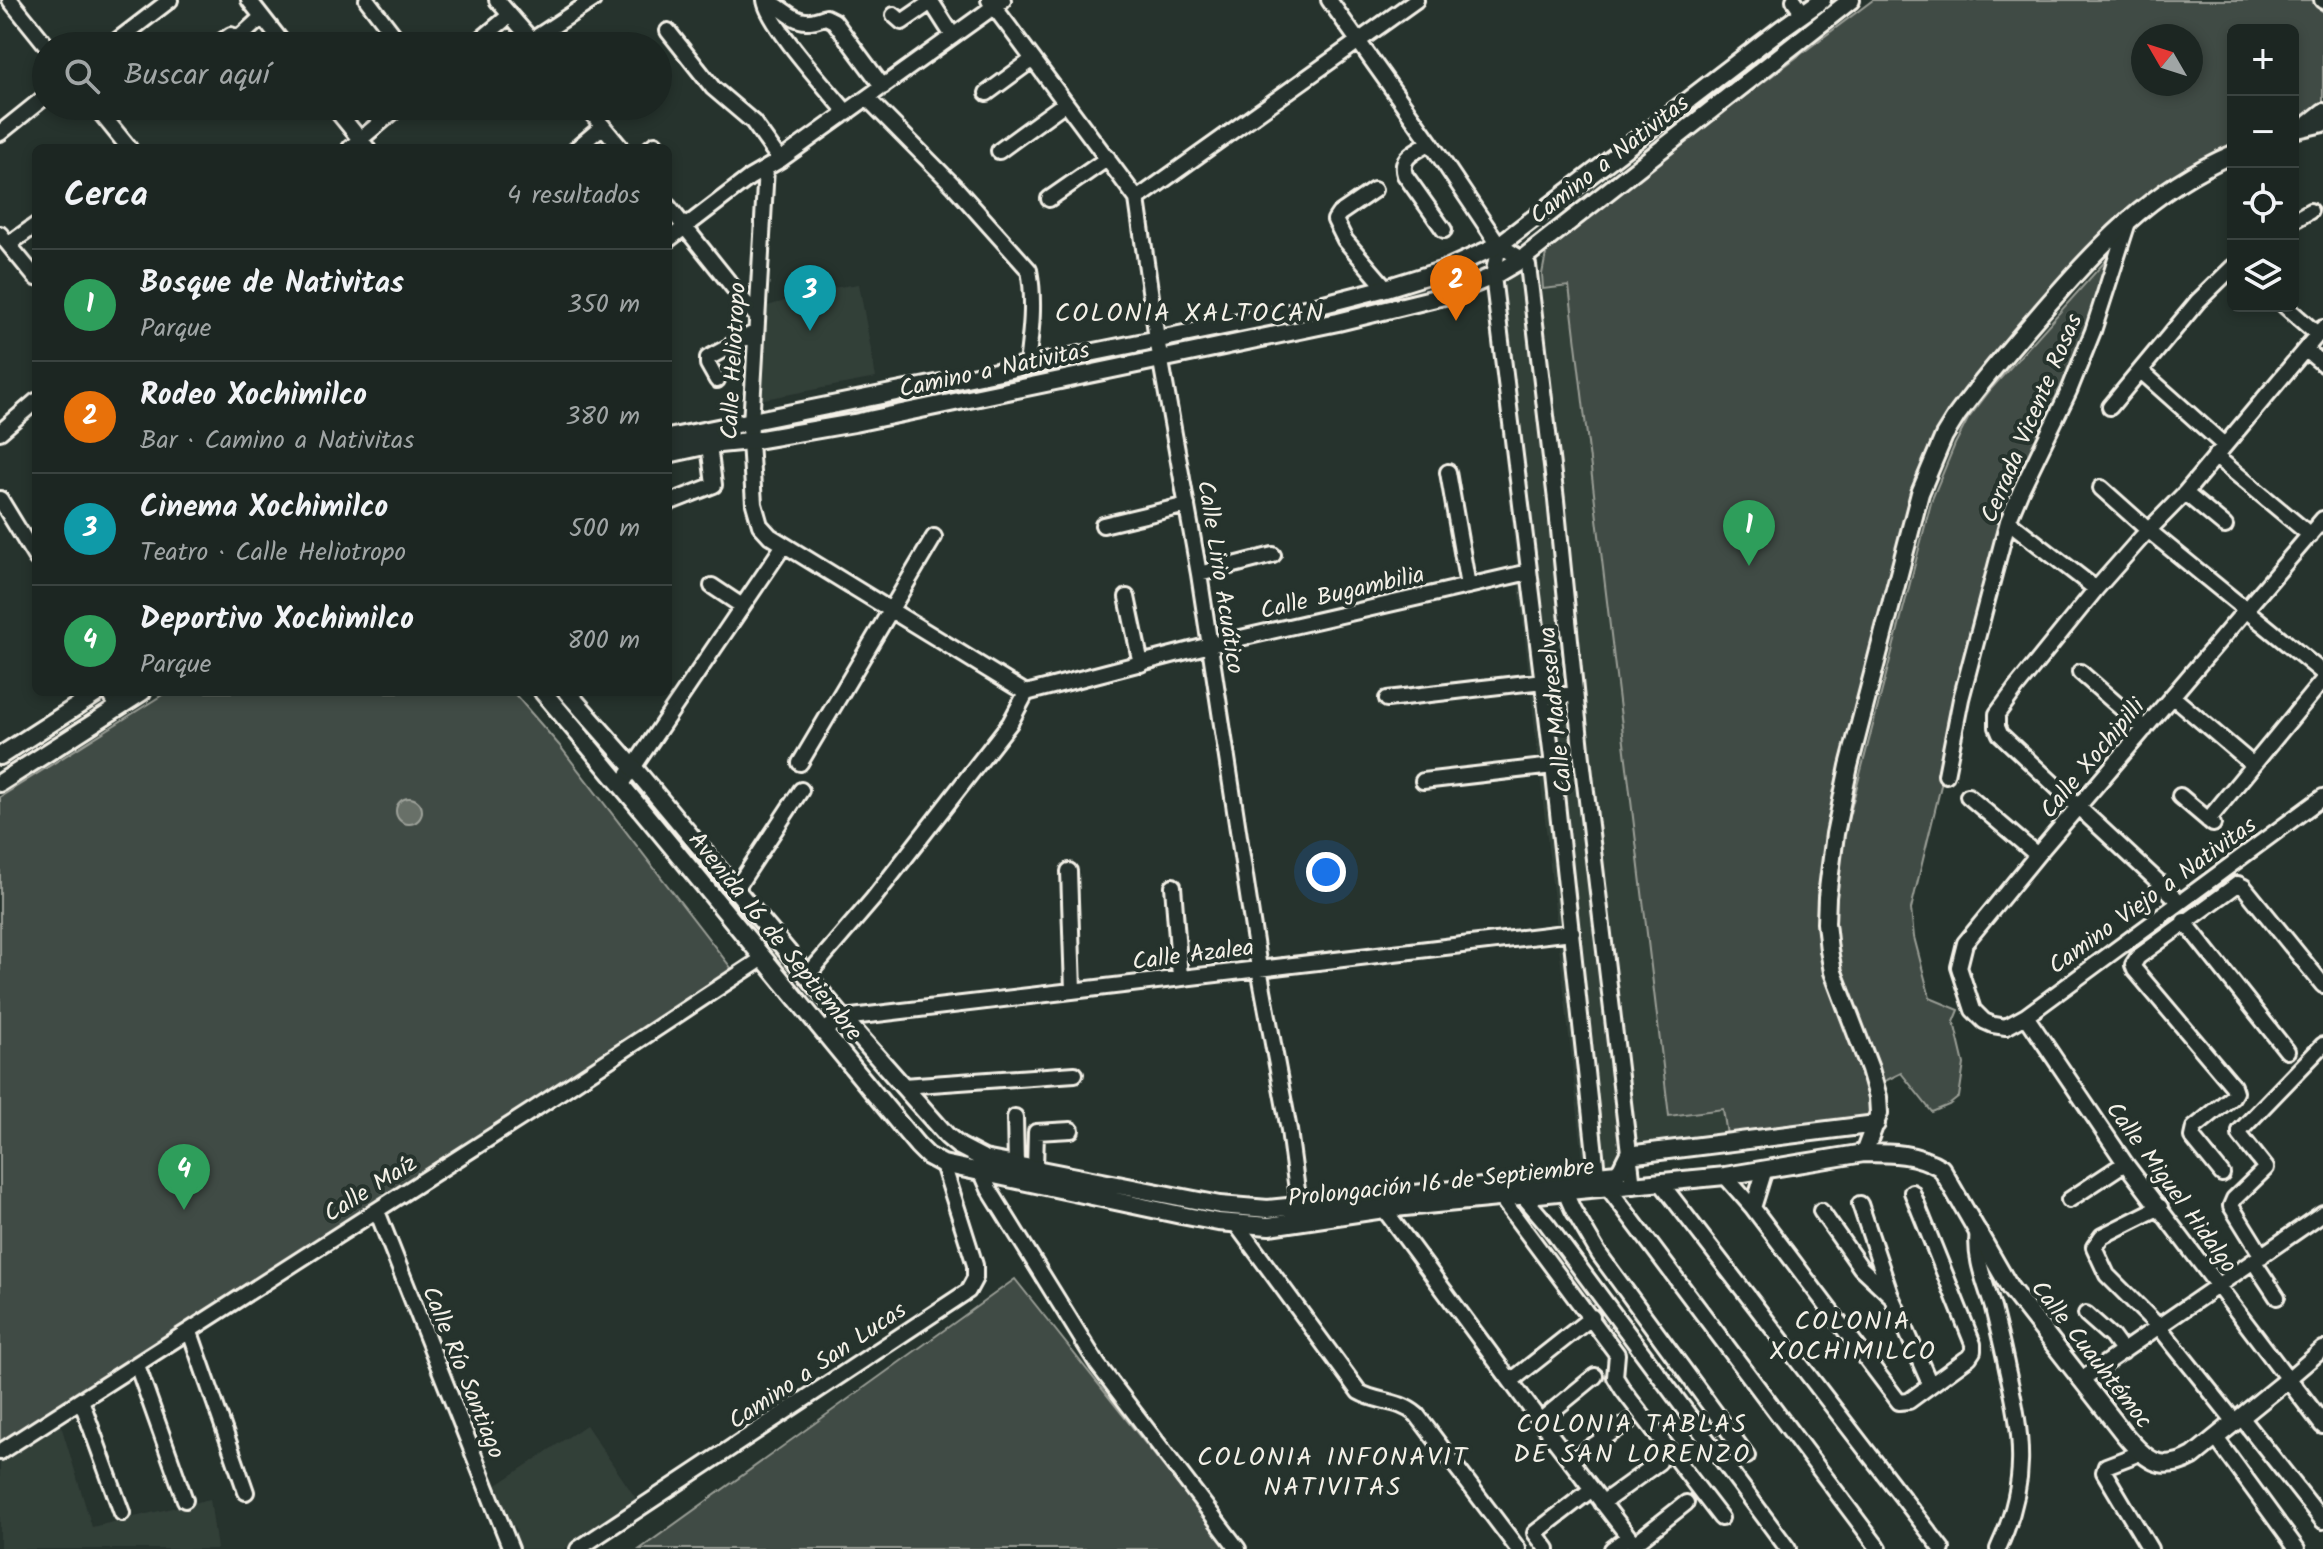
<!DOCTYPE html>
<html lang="es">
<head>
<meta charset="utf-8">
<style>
  :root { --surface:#1c2622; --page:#252e2a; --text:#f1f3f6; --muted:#a0a5a5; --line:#3a4340; --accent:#2563eb }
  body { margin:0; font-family:Kalam,sans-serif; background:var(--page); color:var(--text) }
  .controls { position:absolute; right:24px; top:24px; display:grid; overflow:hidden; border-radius:12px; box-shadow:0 4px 12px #0003 }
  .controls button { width:72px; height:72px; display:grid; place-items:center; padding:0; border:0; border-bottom:2px solid var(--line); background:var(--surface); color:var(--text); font:40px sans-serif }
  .compass { position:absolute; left:2131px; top:24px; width:72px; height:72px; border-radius:50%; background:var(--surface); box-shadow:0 4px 12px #0003; rotate:309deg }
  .you { position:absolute; left:1326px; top:872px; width:28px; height:28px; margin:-20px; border:6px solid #fff; border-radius:50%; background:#1a73e8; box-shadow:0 0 0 12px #1a73e833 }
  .badge { display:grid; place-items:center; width:52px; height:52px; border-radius:50%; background:var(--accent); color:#fff; font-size:26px; font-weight:700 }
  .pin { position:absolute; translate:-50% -66px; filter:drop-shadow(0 2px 4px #0008) }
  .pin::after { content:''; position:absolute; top:42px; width:28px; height:24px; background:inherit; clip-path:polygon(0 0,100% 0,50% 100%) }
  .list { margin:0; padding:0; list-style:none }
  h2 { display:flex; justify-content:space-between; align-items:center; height:104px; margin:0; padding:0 32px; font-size:34px }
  h2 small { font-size:26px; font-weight:400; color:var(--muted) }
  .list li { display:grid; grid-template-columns:52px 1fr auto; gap:24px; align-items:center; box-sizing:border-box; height:112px; padding:0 32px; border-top:2px solid var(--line) }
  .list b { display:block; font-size:30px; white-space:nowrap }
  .list p { margin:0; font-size:26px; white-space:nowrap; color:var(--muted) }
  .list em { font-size:26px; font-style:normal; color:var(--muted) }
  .icon { flex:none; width:44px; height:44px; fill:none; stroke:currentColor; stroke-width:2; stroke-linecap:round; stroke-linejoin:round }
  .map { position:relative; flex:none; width:2323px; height:1549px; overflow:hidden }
  .search { position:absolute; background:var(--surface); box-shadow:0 4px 12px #0003; left:32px; top:32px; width:640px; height:88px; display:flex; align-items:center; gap:20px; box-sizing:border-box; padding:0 28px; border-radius:44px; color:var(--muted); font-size:30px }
  .panel { position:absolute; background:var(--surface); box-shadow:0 4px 12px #0003; left:32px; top:144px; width:640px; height:552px; border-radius:12px }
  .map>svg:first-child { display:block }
</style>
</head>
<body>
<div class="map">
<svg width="2323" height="1549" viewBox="0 0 2323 1549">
  <rect width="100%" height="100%" fill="#26332d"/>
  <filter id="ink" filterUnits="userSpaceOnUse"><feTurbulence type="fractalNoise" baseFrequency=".0125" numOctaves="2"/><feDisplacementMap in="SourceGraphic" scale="16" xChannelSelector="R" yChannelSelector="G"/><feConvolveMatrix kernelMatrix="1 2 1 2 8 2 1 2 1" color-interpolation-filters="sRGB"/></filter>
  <g filter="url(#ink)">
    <path fill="#333f39" d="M1526 273 1543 289 1569 285 1670 1116 1724 1109 1727 1135 1619 1166 1584 1170 1486 290 1506 276Z
      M859 284 876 378 759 400 767 306 832 288Z
      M60 1422 92 1527 210 1499 217 1549H0V1461Z
      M586 1425 637 1500 564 1549H520L514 1532 517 1531 515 1527H512L497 1485Z"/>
    <path fill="#414b45" stroke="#9a9e96" stroke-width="2" fill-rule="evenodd" d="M1873 0H2313L2323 12V106L2293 124V30H2233V146C2198 163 2161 181 2133 207L1939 442 1835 815C1827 847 1821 877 1820 911L1871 1089V1117L1727 1135 1723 1109 1669 1116 1569 286 1543 289 1542 274 1548 244ZM2143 36H2191V84H2143Z
      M2126 238 2129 243 2123 253 2115 274 2034 453 1946 735 1949 740 1943 777 1911 909 1914 937 1930 998 1959 1010 1954 1022 1964 1064 1959 1097 1949 1105 1932 1112 1901 1073 1883 1082C1865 1037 1842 990 1835 941 1832 913 1835 883 1839 855L1932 499 1955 444 1968 419 1991 389Z
      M167 692H513L559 745 735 973 0 1447V797Z
      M1015 1279 1229 1549H640Z"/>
    <path fill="#676f68" stroke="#9fa39b" stroke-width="2" d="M396 811a13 13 0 1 1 26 0a13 13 0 1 1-26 0Z"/>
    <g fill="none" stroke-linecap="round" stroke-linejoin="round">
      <g stroke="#f4f1e8" stroke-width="20">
        <path id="minor" d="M10 0 47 46
          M249 0 285 46
          M367 0 402 46
          M497 0 536 45
          M930 0 953 36
          M989 0 1137 199 1157 339 1199 574 1259 968 1289 1130 1300 1213
          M1329 0 1430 142 1499 245 1522 259 1528 265 1556 500 1581 750 1633 1186
          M1794 0 1803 13
          M2322 0 2323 1
          M894 15 902 22 931 2
          M668 31 713 88 753 122 780 160
          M532 40 593 0
          M110 46 170 0
          M215 46 231 35 239 38 262 17
          M473 46 510 15
          M987 93 1032 60
          M867 98 954 186 1029 270C1035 301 1031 333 1027 364
          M95 106 129 148
          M333 106 367 148
          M586 106 621 148
          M847 113C830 92 767 23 765 0 780 4 791 21 806 21 813 22 820 18 826 17L834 21 883 87
          M2304 126 2323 111
          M0 133 46 96
          M1430 142C1416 152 1399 156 1405 175L1444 230
          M350 148 400 106
          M577 148 603 126
          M650 148 655 144
          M999 151 1065 103
          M766 168 750 441 754 504 760 525 770 536 1026 693
          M1374 190 1339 214 1335 220 1345 240 1386 288
          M1049 199 1108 158
          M1137 199 1416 0
          M668 206 756 316
          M2293 221 2310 211
          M0 234 36 278
          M668 240 749 178 780 160 1003 0
          M9 244 36 225
          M1499 245 1493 276 1553 766 1597 1173 1879 1549
          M2285 306 2318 335
          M2306 350 2323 364
          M2141 371 2224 445
          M717 380 708 364V358L756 332
          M2110 407 2198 301 2233 267
          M0 432 36 401
          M2215 456 2310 535
          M1448 472 1468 586
          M2101 488 2148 530 2323 673
          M2185 493 2225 526
          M0 499 36 558
          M668 503 714 485 709 445
          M2323 519 2037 855 1965 943 1959 967 1973 1010 1984 1021 1993 1025 2006 1027 2026 1016 2323 797
          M2008 521 2096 589
          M1103 525 1187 505
          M1199 574 1273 555
          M712 586 742 606
          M1127 597 1141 664
          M2080 672 2145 729
          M109 692 118 707
          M1026 693 1210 645 1529 572
          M1545 697 1575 694
          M2173 697 2253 765
          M1387 699 1543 681
          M800 763 934 537
          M1946 775 1961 699 2008 521 2021 490 2069 391 2093 331 2129 219
          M1423 781 1553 766
          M622 784 784 545
          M1968 796 2037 855
          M2180 796 2213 824
          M2208 820 2323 680
          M1069 871 1073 990
          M1173 886 1180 977
          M736 889 801 790
          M2180 902 2000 734 1997 727V714L2016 688 2096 589 2141 538 2185 493 2323 328
          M2184 921 2287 1051
          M807 976 873 899 1010 723 1026 693
          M2026 1016 2125 1163 2288 1379 2323 1349
          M823 1031 843 1018 1572 932
          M903 1086 1075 1074
          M1015 1117 1016 1166
          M984 1165 982 1173 989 1189 1098 1365 1238 1549
          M1035 1168 1036 1132 1071 1130
          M2222 1174 2192 1137 2194 1128 2232 1097 2235 1092 2233 1086 2135 970 2133 965 2138 957 2238 884 2244 887 2323 985
          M1725 1176 1753 1208 1899 1402 1909 1401 1969 1357 1973 1351V1344L1912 1192
          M1661 1183 1942 1549
          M1565 1192 1573 1210 1599 1254 1747 1456
          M1524 1197 1547 1224 1788 1549
          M1502 1199 1617 1354 1615 1377 1623 1390 1721 1518
          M2069 1200 2125 1163
          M1860 1204 1891 1296
          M2160 1207 2102 1236 2094 1247 2107 1275 2160 1328 2235 1422
          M1753 1208 1765 1169
          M1384 1209 1540 1421 1638 1549
          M377 1211 511 1549
          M1821 1211 1861 1268 1891 1296 1930 1384
          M1236 1224 1359 1392C1378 1403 1398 1399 1417 1415L1518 1549
          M1978 1230C1974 1258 1985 1282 1993 1308 1998 1328 2003 1348 2007 1369 2023 1438 2029 1483 1998 1549
          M2262 1256 2231 1206 2234 1199 2266 1168 2240 1135V1131L2323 1045
          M2254 1262 2277 1297
          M2086 1314 2112 1337 2123 1352
          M190 1332 246 1492
          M137 1365 185 1500
          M2081 1380 2323 1213
          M1511 1381 1592 1317
          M81 1400 122 1513
          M2241 1417 2323 1521
          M1540 1421 1595 1376
          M2216 1438 2297 1549
          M0 1452 530 1112 762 959
          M2140 1453 2106 1466 2104 1472 2150 1549
          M1570 1461 1628 1422
          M1602 1503 1659 1462
          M1634 1544 1686 1503
          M578 1549 968 1291 975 1278V1265L943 1164
          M1547 1549 1535 1533 1592 1489
          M1612 1549 1628 1537"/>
      </g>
      <g stroke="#f4f1e8" stroke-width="22">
        <path id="major" d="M2293 130 2323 123
          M668 438 1293 312 1386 288 1444 270 1499 245 1781 29 1822 0
          M668 454 709 445 750 441 854 423 1338 322 1448 295 1493 276 1522 259 1851 0
          M543 692C670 841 792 995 917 1145L928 1156 943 1164 1181 1215 1218 1222 1269 1226 1384 1209 1725 1176 1864 1153 1879 1113 1878 1097 1870 1069 1833 972 1829 950 1826 923 1827 897 1835 834 1849 766 1920 493 1944 436 1957 415C1982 381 2010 348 2038 316 2097 248 2149 190 2233 154
          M567 692 633 767 843 1018 947 1136 959 1146 984 1159 1220 1205 1268 1209 1617 1173 1621 1169 1628 1155 1876 1124
          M0 756 99 692
          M0 783 142 692
          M1864 1153C1891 1153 1917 1153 1941 1168L2010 1288 2124 1434C2145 1459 2160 1474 2193 1456L2288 1379 2323 1425"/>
      </g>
      <use href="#minor" stroke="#26332d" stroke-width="14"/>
      <use href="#major" stroke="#26332d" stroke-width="16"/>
    </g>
  </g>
  <g text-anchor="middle" stroke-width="8" stroke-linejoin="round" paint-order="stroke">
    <g font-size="24" fill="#f4f1e8" stroke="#26332d">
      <text transform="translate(1609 159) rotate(-38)" y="8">Camino a Nativitas</text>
      <text transform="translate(733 361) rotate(-87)" y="8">Calle Heliotropo</text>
      <text transform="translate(994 369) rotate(-12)" y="8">Camino a Nativitas</text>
      <text transform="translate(2031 418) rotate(-67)" y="8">Cerrada Vicente Rosas</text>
      <text transform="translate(1221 577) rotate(81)" y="8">Calle Lirio Acuático</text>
      <text transform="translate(1342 592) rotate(-13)" y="8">Calle Bugambilia</text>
      <text transform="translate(1555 710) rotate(-96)" y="8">Calle Madreselva</text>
      <text transform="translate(2092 758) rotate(-50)" y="8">Calle Xochipilli</text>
      <text transform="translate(2152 895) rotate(-36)" y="8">Camino Viejo a Nativitas</text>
      <text transform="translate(776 936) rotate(51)" y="8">Avenida 16 de Septiembre</text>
      <text transform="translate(1193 954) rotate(-7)" y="8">Calle Azalea</text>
      <text transform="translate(1441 1182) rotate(-6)" y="8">Prolongación 16 de Septiembre</text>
      <text transform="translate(2172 1187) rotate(54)" y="8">Calle Miguel Hidalgo</text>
      <text transform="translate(370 1188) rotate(-32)" y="8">Calle Maíz</text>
      <text transform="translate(2092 1354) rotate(52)" y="8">Calle Cuauhtémoc</text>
      <text transform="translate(817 1365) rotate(-34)" y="8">Camino a San Lucas</text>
      <text transform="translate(464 1372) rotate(68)" y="8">Calle Río Santiago</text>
    </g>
    <g font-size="26" letter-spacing="2" fill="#f4f1e8" stroke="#26332d">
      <text x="1190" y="321">COLONIA XALTOCAN</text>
      <text x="1853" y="1329">COLONIA<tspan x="1853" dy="30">XOCHIMILCO</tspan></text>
      <text x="1632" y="1432">COLONIA TABLAS<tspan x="1632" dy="30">DE SAN LORENZO</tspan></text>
      <text x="1333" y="1465">COLONIA INFONAVIT<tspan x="1333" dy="30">NATIVITAS</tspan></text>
    </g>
  </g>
</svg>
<div class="controls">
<button>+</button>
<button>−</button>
<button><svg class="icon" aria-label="locate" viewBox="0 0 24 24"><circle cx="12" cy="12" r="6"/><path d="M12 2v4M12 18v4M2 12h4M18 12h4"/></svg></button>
<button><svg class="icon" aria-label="layers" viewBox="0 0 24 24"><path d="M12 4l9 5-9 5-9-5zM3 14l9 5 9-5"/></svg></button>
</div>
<svg class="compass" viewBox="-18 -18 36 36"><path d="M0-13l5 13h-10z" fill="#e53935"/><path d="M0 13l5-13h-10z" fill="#a0a5a5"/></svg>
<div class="you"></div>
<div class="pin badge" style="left:1749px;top:566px;background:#2e9e5b">1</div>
<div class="pin badge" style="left:1456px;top:321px;background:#e8710a">2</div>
<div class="pin badge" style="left:810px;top:331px;background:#0f9aa8">3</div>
<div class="pin badge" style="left:184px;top:1210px;background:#2e9e5b">4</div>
<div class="search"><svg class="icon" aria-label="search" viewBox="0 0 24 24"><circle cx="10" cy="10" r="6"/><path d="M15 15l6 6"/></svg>Buscar aquí</div>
<section class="panel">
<h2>Cerca<small>4 resultados</small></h2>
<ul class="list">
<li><span class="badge" style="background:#2e9e5b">1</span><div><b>Bosque de Nativitas</b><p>Parque</p></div><em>350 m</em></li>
<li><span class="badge" style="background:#e8710a">2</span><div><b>Rodeo Xochimilco</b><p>Bar · Camino a Nativitas</p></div><em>380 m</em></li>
<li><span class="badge" style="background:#0f9aa8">3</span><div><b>Cinema Xochimilco</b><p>Teatro · Calle Heliotropo</p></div><em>500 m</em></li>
<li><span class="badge" style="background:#2e9e5b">4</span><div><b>Deportivo Xochimilco</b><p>Parque</p></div><em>800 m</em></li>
</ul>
</section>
</div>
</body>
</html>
